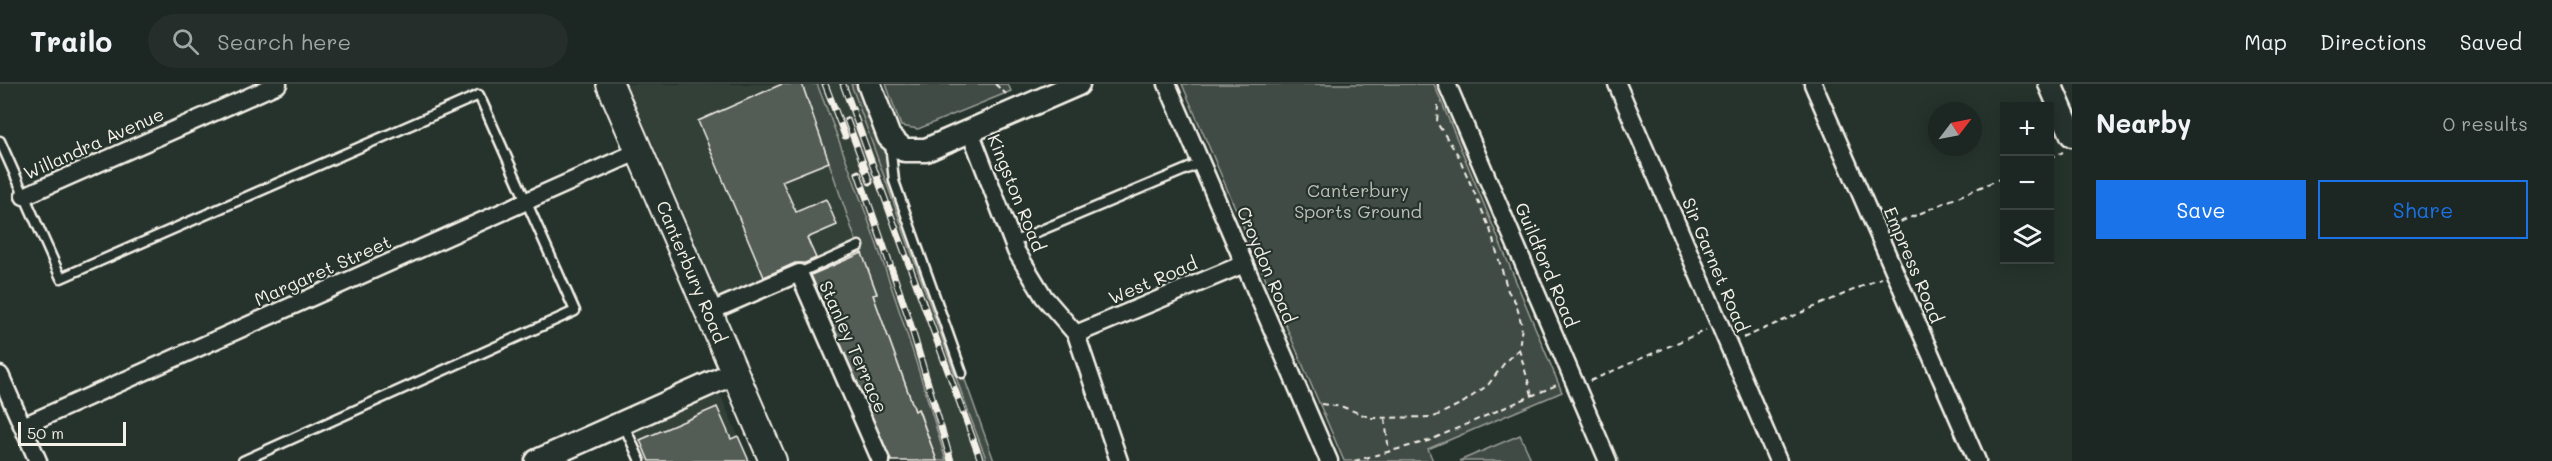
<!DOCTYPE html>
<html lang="en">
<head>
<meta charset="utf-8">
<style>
  :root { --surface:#1c2622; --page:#252e2a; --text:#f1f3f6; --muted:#a0a5a5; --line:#3a4340; --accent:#1a73e8 }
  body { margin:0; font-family:Mali,sans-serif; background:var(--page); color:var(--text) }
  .controls { position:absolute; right:18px; top:18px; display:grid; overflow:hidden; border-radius:0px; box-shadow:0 3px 15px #0003 }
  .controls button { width:54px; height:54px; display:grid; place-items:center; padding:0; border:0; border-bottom:2px solid var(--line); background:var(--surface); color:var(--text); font:30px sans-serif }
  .compass { position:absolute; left:1928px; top:18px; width:54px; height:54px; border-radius:50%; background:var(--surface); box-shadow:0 3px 15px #0003; rotate:58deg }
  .scale { position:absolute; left:18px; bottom:15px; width:108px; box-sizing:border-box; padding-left:6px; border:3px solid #f4f1e8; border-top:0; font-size:16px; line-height:21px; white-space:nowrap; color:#f4f1e8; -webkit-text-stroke:4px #26332d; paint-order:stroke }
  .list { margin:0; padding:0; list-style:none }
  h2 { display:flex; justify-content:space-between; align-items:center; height:78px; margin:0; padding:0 24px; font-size:26px }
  h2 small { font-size:20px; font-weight:400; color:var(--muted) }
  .actions { display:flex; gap:12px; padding:18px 24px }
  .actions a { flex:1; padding:14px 0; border:2px solid var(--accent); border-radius:0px; text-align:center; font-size:21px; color:var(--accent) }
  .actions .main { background:var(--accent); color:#fff }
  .icon { flex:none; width:33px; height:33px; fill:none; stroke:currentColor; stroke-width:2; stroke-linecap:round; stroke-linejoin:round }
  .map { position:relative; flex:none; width:2072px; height:377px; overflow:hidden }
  header { display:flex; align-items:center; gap:36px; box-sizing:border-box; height:84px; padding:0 30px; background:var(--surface); border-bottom:2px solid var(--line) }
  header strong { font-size:28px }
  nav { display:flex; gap:33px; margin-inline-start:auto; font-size:21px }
  .search { width:420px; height:54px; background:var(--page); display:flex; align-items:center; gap:15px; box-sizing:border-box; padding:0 21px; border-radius:33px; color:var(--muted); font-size:22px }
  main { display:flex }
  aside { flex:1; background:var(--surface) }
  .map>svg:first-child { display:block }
</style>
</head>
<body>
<header>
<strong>Trailo</strong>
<div class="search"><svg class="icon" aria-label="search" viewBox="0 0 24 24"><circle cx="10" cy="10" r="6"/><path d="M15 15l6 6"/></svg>Search here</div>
<nav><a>Map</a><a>Directions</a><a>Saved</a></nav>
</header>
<main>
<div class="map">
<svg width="2072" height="377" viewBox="0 0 2072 377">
  <rect width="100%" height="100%" fill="#26332d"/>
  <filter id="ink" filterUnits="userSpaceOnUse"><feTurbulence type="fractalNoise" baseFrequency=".0167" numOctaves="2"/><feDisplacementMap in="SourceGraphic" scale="12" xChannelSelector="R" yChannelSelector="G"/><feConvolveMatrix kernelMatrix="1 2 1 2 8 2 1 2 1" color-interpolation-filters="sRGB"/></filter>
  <g filter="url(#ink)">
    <path fill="#333f39" d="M627 0H802L856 157 720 215Z
      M817 0H851L987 377H946L915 272Z
      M720 310 749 377H640L629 350Z"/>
    <path fill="#414b45" stroke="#9a9e96" stroke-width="1.5" d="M802 0H817C866 124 909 249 946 377H937L919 326 915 327 873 211 877 209 856 157Z
      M851 0H862L898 95 894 97 994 377H987L968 327Z
      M886 0H1008L1011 7 918 45 901 42Z
      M1182 0H1434L1562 308 1428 365 1433 377H1344Z
      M1520 351 1532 377H1459Z"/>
    <path fill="#525c55" stroke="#f4f1e8" stroke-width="1.5" d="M782 0H802L829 78 782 97 796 128 826 115 837 141 807 154 816 174 805 179H795L764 193 698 37Z
      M862 169 877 210 873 211 915 327 918 325 937 377H891L811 191Z
      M717 323 731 355 738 352 749 377H649L640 356Z"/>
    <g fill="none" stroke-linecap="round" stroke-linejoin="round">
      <g stroke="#f4f1e8" stroke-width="13">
        <path id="lane" d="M0 57 61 194 479 11 575 227 243 377
          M890 59 894 97 962 289
          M1013 158 1201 79
          M799 189 859 162
          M623 339 640 377"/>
      </g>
      <g stroke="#f4f1e8" stroke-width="21">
        <path id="street" d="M1167 0 1329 377
          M1447 0 1608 377
          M1617 0 1778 377
          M1813 0 1977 377
          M970 47 1016 167 1044 213 1076 250 1119 377
          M24 112 278 0
          M709 228 799 189 881 377
          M1076 250 1244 180
          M0 291 38 377
          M23 342 639 67"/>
      </g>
      <g stroke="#f4f1e8" stroke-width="27">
        <path id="secondary" d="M869 0 889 53 904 66H926L1078 0
          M2050 0 2072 51
          M537 377 734 289"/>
      </g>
      <g stroke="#f4f1e8" stroke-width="30">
        <path id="primary" d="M610 0 773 377"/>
      </g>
      <path stroke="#f4f1e8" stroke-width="2" stroke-dasharray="6 4.5" stroke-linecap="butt" d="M995 0 1006 10
        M2050 74 2063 68
        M1891 142 2004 93
        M1743 254 1881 194
        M1519 265 1532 311
        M1590 297 1706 246
        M1321 320 1343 323 1371 334 1434 333 1464 318 1488 301 1506 277 1519 265 1522 242 1516 219 1508 207 1490 145 1458 71 1437 39 1438 21
        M1385 335 1389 368
        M1354 377 1428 357 1559 300"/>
      <use href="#lane" stroke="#26332d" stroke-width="8"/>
      <use href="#street" stroke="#26332d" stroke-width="16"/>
      <use href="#secondary" stroke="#26332d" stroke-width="22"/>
      <use href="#primary" stroke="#26332d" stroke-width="26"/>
      <g stroke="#f4f1e8" stroke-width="7">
        <path id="rail" d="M825 0 845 52
          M843 0 981 377
          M847 36 870 98
          M858 89 908 232 951 377"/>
      </g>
      <use href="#rail" stroke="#26332d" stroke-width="4.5" stroke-dasharray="14" stroke-linecap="butt"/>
    </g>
  </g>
  <g text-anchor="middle" stroke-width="4.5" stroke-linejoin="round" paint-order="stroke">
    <g font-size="18" fill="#f4f1e8" stroke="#26332d">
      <text transform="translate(94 60) rotate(-24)" y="6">Willandra Avenue</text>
      <text transform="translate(1016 109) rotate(68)" y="6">Kingston Road</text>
      <text transform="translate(1266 181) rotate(67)" y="6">Croydon Road</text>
      <text transform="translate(1546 181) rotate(67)" y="6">Guildford Road</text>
      <text transform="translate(1715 181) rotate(67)" y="6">Sir Garnet Road</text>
      <text transform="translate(1913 181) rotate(67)" y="6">Empress Road</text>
      <text transform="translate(323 187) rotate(-24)" y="6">Margaret Street</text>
      <text transform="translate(691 188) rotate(67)" y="6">Canterbury Road</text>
      <text transform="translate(1153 197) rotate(-23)" y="6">West Road</text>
      <text transform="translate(853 263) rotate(66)" y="6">Stanley Terrace</text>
    </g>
    <g font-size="18" fill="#bebfb7" stroke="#26332d">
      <text x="1358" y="113">Canterbury<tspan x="1358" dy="21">Sports Ground</tspan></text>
    </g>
  </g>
</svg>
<div class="controls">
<button>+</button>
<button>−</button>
<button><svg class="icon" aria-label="layers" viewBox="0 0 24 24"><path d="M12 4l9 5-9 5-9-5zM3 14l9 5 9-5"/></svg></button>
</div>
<svg class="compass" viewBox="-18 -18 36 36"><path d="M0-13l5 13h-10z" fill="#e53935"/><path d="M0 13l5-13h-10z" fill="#a0a5a5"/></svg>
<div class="scale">50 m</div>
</div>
<aside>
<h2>Nearby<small>0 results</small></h2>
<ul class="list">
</ul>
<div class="actions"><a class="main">Save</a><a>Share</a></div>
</aside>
</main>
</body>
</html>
